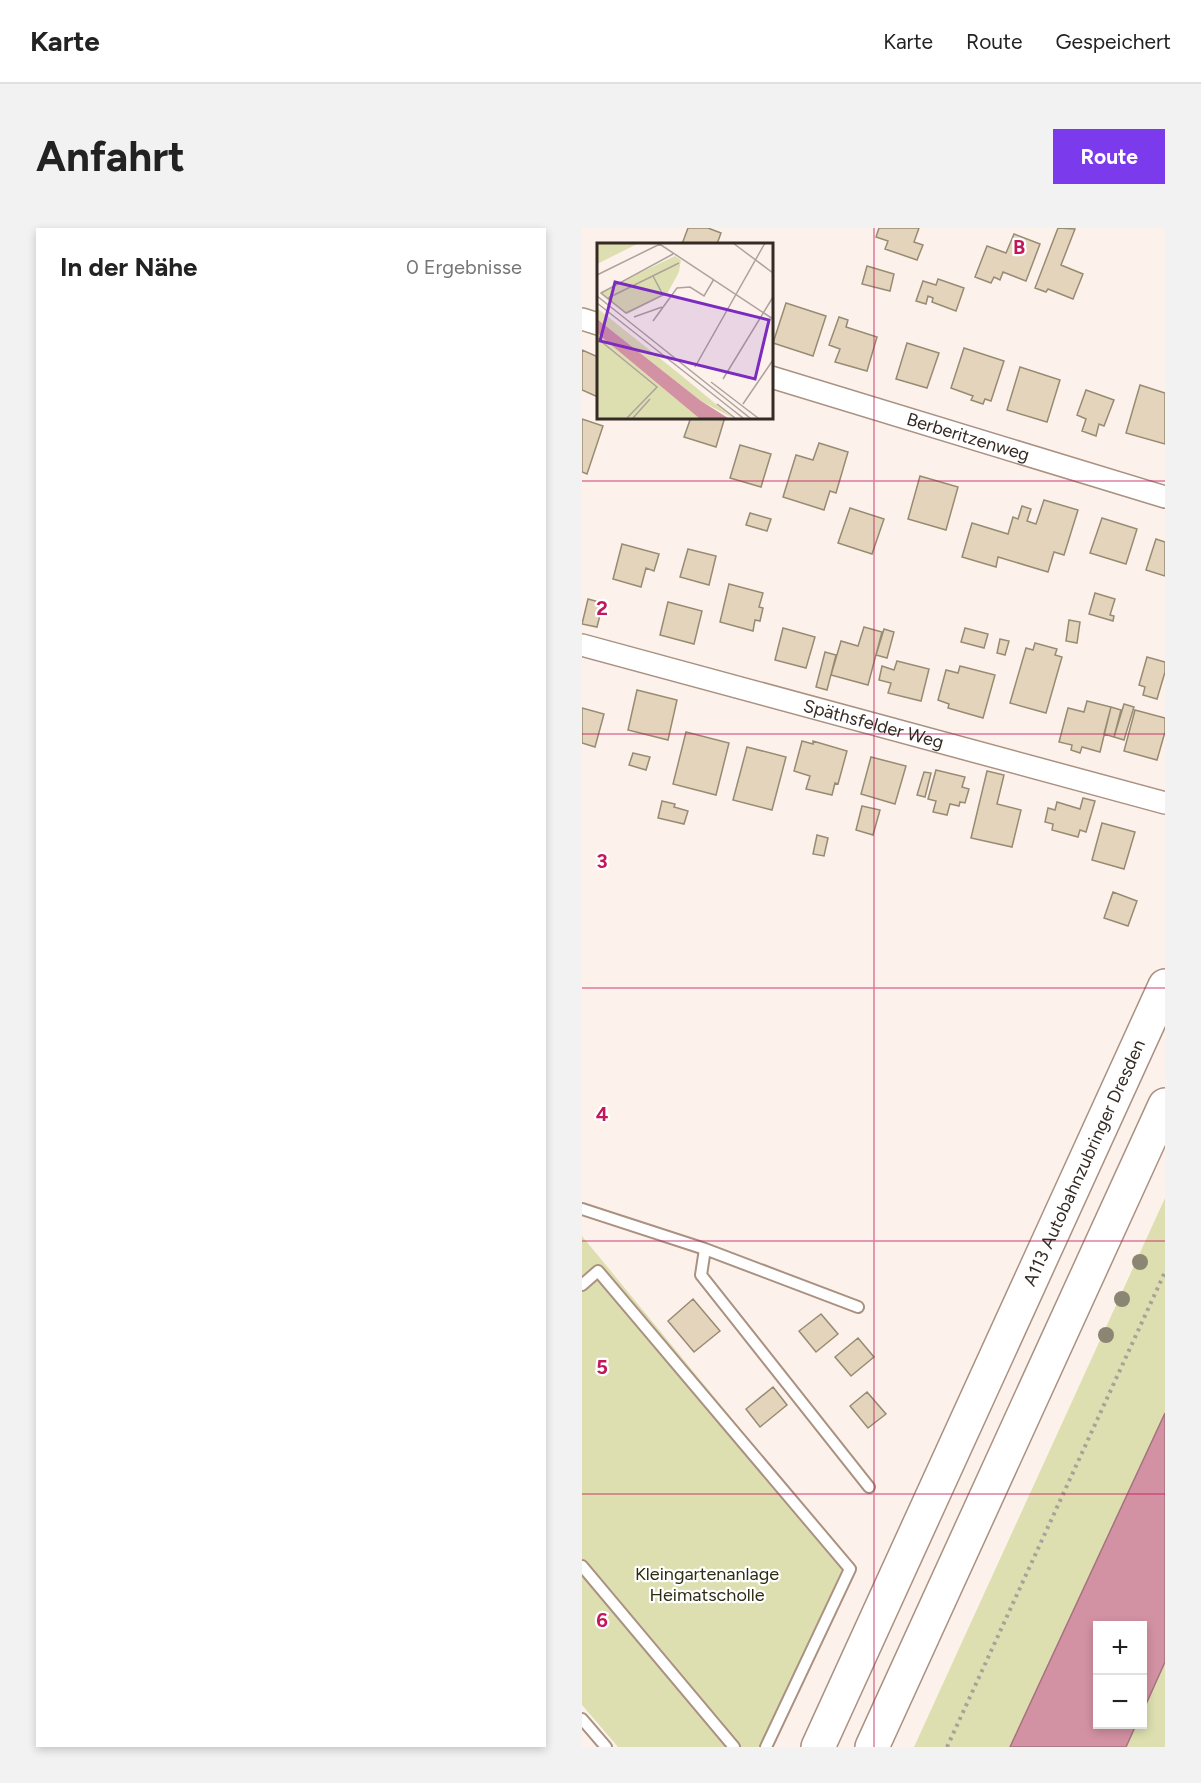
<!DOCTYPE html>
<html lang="de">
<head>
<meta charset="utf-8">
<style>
  :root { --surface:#fff; --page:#f2f2f2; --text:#222; --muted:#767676; --line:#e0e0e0; --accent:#7c3aed }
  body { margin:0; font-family:Figtree,sans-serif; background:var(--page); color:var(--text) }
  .controls { position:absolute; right:18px; bottom:18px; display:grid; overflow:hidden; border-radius:0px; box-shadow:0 3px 9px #0003 }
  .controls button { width:54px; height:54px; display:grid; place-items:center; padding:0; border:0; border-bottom:2px solid var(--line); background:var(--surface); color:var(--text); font:30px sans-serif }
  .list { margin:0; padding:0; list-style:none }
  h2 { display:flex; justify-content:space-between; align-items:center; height:78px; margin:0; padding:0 24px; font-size:26px }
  h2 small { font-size:20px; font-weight:400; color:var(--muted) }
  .map { position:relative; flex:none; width:583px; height:1519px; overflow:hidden; border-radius:0px }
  header { display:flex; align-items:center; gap:36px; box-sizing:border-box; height:84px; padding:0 30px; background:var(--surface); border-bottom:2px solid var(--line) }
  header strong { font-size:28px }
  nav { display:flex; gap:33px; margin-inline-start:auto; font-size:21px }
  .intro { display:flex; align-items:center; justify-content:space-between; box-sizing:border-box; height:144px; padding:0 36px }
  h1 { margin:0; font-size:42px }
  .button { padding:15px 27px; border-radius:0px; background:var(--accent); color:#fff; font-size:21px; font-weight:700 }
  main { display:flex; gap:36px; padding:0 36px }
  aside { flex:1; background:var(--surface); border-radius:0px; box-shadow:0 3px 9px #0003 }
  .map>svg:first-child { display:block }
</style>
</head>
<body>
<header>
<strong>Karte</strong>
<nav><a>Karte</a><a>Route</a><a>Gespeichert</a></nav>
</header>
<div class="intro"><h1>Anfahrt</h1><a class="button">Route</a></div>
<main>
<aside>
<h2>In der Nähe<small>0 Ergebnisse</small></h2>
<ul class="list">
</ul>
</aside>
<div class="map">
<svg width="583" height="1519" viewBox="0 0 583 1519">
  <rect width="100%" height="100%" fill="#fdf2eb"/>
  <path fill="#dedfb0" d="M583 970V1185L571 1214 428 1519H332Z
    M0 1008 271 1338 189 1519H36L0 1477Z
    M583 1434V1519H544L554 1497 560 1496 561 1483Z"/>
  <path fill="#d392a4" stroke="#a4737e" stroke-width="1.5" d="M583 1185V1434L561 1483 560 1398H516V1496L554 1497 544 1519H428Z"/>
  <path fill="#e3d4bb" stroke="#988b73" stroke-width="1.5" d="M106 0H126L139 5 135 16H100Z
    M297 0H337L332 14 341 17 335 32 303 21 306 13 294 9Z
    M476 0 493 1 479 37 501 46 491 71 466 61 464 64 453 60Z
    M432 6 458 16 444 53 421 44 418 52 412 49 409 55 393 49 405 18 424 25Z
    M285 38 312 46 308 63 280 56Z
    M356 51 382 60 374 83 350 74 351 70 346 68 344 76 334 73 341 53 354 57Z
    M204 75 244 88 231 128 191 115Z
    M257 89 266 92 264 99 295 109 285 143 253 134 258 121 247 117Z
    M325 115 357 125 345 160 314 151Z
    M382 120 422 133 409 173 403 171 401 176 389 172 391 168 369 160Z
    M0 122 16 129V169L0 162Z
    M438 139 478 152 465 194 425 182Z
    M558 157 583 165V216L544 205Z
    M504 162 532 172 522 198 517 196 514 208 500 203 504 191 495 187Z
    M103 189H143L134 219 102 209 108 192Z
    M0 191 21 198 5 246 0 244Z
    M237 215 266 224 254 265 248 263 242 282 201 269 214 227 231 232Z
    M158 217 189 226 179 259 148 250Z
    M338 248 376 259 364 302 326 291Z
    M462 272 496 282 482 327 472 324 466 344 416 329 414 339 380 329 390 295 426 306 431 289 436 291 440 278 449 281 445 293 454 296Z
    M268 280 302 291 290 326 256 315Z
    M168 285 189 291 185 303 164 297Z
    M520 290 555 301 544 336 508 325Z
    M574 311 583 314V348L564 342Z
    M40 316 77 326 72 343 64 340 59 359 31 351Z
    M106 321 134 328 127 357 98 349Z
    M147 356 181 365 177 379 181 380 178 393 173 392 171 403 138 394Z
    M513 365 533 371 528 387 532 388 531 393 507 386Z
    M6 371 21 375 15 399 0 396Z
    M86 374 120 383 112 416 78 407Z
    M487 392 498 394 495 415 484 413Z
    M282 399 300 404 286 457 249 447 259 413 276 418Z
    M201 400 233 409 224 440 193 432Z
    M383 400 406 406 402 420 379 414Z
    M302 401 312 404 305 430 294 427Z
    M418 411 427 413 423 427 415 425Z
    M453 415 475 421 473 427 480 429 464 485 428 475 444 420 451 422Z
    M243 424 254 427 245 462 234 459Z
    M565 429 583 434V444L575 471 561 467 563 459 557 457Z
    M315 433 347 441 339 473 306 465 309 455 297 452 300 438 312 442Z
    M378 438 413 447 401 490 366 480 367 476 356 472 364 442 376 445Z
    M55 462 95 472 86 512 46 502Z
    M505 473 529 479 518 524 500 519 498 525 489 522 490 517 477 514 486 480 502 484Z
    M542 476 552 479 542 512 532 509Z
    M529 479 539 482 532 509 522 506Z
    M0 480 22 486 13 519 0 515Z
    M553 482 583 490V504L575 532 542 523Z
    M104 504 147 515 134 567 91 556Z
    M220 513 231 516V513L265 523 256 556 253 555 250 567 224 561 228 548 212 543Z
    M165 519 204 529 190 582 151 572Z
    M51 525 68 529 64 542 47 537Z
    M289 529 324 538 313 576 279 566Z
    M354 542 383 549 380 559 387 561 383 575 378 574 377 578 368 576 365 587 351 584 354 573 346 571Z
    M405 543 422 547 415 576 439 582 430 619 389 610Z
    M342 544 349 545 343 569 335 567Z
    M501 570 513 573 504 604 498 602 496 609 470 602 471 596 463 594 466 580 473 582 475 574 498 581Z
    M80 573 93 576 92 579 106 583 102 596 76 590Z
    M280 578 298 582 291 607 274 602Z
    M520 595 553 604 542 641 510 632Z
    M235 607 246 610 242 628 231 626Z
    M531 664 555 673 546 698 522 690Z
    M111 1071 138 1103 112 1124 86 1093Z
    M239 1086 256 1106 234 1124 217 1103Z
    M276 1110 292 1129 269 1148 253 1129Z
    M191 1159 205 1177 178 1199 164 1181Z
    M285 1164 304 1186 286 1200 268 1178Z"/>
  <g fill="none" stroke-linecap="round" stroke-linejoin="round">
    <g stroke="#aa9181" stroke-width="14">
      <path id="service" d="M0 981 123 1021 276 1079
        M123 1021 119 1047 287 1259
        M0 1057 16 1043 268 1341 184 1519
        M0 1338 152 1519
        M0 1491 24 1519"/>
    </g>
    <g stroke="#aa9181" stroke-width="24">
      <g id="minor">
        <path d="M0 91 16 96"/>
        <path id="s1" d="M189 149 583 269"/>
        <path id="s2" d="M0 417 583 575"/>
      </g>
    </g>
    <g stroke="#aa9181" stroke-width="36">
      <g id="motorway">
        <path id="s3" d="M236 1519 583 758"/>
        <path d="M290 1519 583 877"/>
      </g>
    </g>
    <path stroke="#aba19a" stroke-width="4" stroke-dasharray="3 4.5" stroke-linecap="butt" d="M365 1519 583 1044"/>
    <use href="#service" stroke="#fff" stroke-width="10"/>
    <use href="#minor" stroke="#fff" stroke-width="21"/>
    <use href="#motorway" stroke="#fff" stroke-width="33"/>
  </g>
  <g fill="#8b8673">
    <circle cx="558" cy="1034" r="8"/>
    <circle cx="540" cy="1071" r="8"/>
    <circle cx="524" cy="1107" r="8"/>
  </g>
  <path fill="none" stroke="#c2185b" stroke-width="1.5" stroke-opacity="0.55" d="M292 0V1519M0 253H583M0 506H583M0 760H583M0 1013H583M0 1266H583"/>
  <g text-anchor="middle" stroke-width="4.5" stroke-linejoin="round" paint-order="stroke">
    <g font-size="18" fill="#352b25" stroke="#fff">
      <text dy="6" stroke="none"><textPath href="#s1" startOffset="206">Berberitzenweg</textPath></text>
      <text dy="6" stroke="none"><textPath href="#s2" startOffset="302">Späthsfelder Weg</textPath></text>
      <text dy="6" stroke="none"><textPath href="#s3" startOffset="642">A113 Autobahnzubringer Dresden</textPath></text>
    </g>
    <g font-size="18" fill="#2e2d11" stroke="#fff">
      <text x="125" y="1352">Kleingartenanlage<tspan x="125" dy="21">Heimatscholle</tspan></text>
    </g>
  </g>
  <g transform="translate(15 15)">
    <rect width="176" height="176" fill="#fdf2eb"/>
    <path d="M0 0H42L0 21ZM78 13 84 17 82 29 70 51 30 71 3 49ZM0 65 85 133 136 175 104 158 0 76ZM0 90 69 145 102 175H0Z" fill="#dedfb0"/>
    <path d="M0 76 104 158 131 175H102L0 90Z" fill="#d392a4"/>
    <path fill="none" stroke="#ada29c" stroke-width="1.5" d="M61 0 176 76M136 0 176 30M0 32 63 1M56 33 66 52 29 70 4 50 76 11M0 53 153 175M11 55 82 20M0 60 146 175M37 74 65 64M56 78 80 45 93 44 107 53 117 36M0 95 60 144 30 175M98 124 168 0M126 136 176 54M114 139 161 175M120 161 138 175M146 161 176 117M36 175 53 156"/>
    <path fill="#7b2cbf" fill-opacity="0.15" stroke="#7b2cbf" stroke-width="3" d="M18 39 172 77 158 136 3 98Z"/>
    <rect width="176" height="176" fill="none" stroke="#352b25" stroke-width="3"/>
  </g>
  <g font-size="20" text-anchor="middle" font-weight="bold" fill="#c2185b" stroke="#fff" stroke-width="4.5" stroke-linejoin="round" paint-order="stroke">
    <text x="437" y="26">B</text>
    <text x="20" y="387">2</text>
    <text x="20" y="640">3</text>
    <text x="20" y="893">4</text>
    <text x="20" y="1146">5</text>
    <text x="20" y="1399">6</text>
  </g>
</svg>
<div class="controls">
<button>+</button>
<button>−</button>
</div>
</div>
</main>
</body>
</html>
